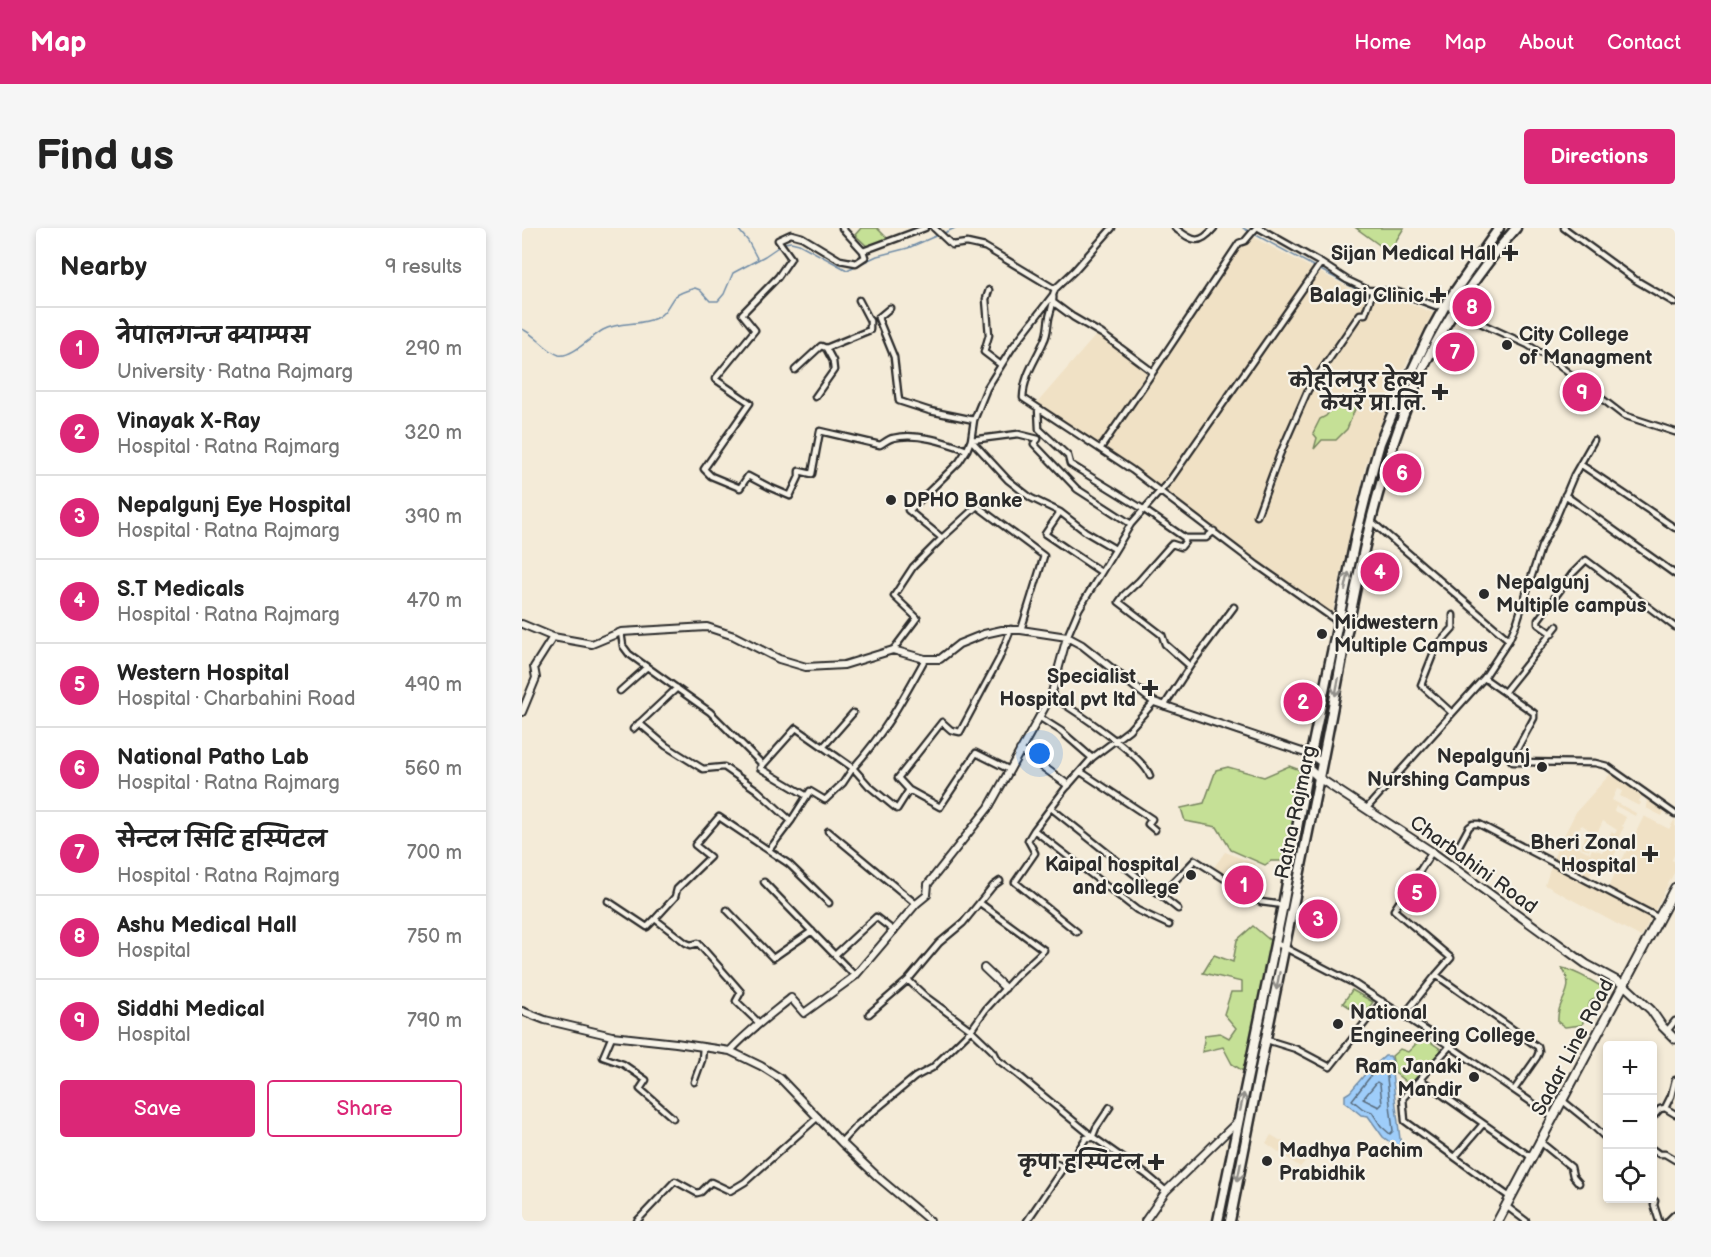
<!DOCTYPE html>
<html lang="en">
<head>
<meta charset="utf-8">
<style>
  :root { --surface:#fff; --page:#f6f6f6; --text:#222; --muted:#767676; --line:#e0e0e0; --accent:#db2777 }
  body { margin:0; font-family:"Balsamiq Sans","Playpen Sans Deva",sans-serif; background:var(--page); color:var(--text) }
  .controls { position:absolute; right:18px; bottom:18px; display:grid; overflow:hidden; border-radius:6px; box-shadow:0 3px 9px #0003 }
  .controls button { width:54px; height:54px; display:grid; place-items:center; padding:0; border:0; border-bottom:2px solid var(--line); background:var(--surface); color:var(--text); font:30px sans-serif }
  .you { position:absolute; left:518px; top:526px; width:21px; height:21px; margin:-15px; border:4px solid #fff; border-radius:50%; background:#1a73e8; box-shadow:0 0 0 9px #1a73e833 }
  .badge { display:grid; place-items:center; width:39px; height:39px; border-radius:50%; background:var(--accent); color:#fff; font-size:20px; font-weight:700 }
  .pin { position:absolute; translate:-50% -50%; border:3px solid #fff; box-shadow:0 2px 6px #0006 }
  .list { margin:0; padding:0; list-style:none }
  h2 { display:flex; justify-content:space-between; align-items:center; height:78px; margin:0; padding:0 24px; font-size:26px }
  h2 small { font-size:20px; font-weight:400; color:var(--muted) }
  .list li { display:grid; grid-template-columns:39px 1fr auto; gap:18px; align-items:center; box-sizing:border-box; height:84px; padding:0 24px; border-top:2px solid var(--line) }
  .list b { display:block; font-size:22px; white-space:nowrap }
  .list p { margin:0; font-size:20px; white-space:nowrap; color:var(--muted) }
  .list em { font-size:20px; font-style:normal; color:var(--muted) }
  .actions { display:flex; gap:12px; padding:18px 24px }
  .actions a { flex:1; padding:14px 0; border:2px solid var(--accent); border-radius:6px; text-align:center; font-size:21px; color:var(--accent) }
  .actions .main { background:var(--accent); color:#fff }
  .icon { flex:none; width:33px; height:33px; fill:none; stroke:currentColor; stroke-width:2; stroke-linecap:round; stroke-linejoin:round }
  .map { position:relative; flex:none; width:1153px; height:993px; overflow:hidden; border-radius:6px }
  header { display:flex; align-items:center; gap:36px; box-sizing:border-box; height:84px; padding:0 30px; background:var(--accent); color:#fff }
  header strong { font-size:28px }
  nav { display:flex; gap:33px; margin-inline-start:auto; font-size:21px }
  .intro { display:flex; align-items:center; justify-content:space-between; box-sizing:border-box; height:144px; padding:0 36px }
  h1 { margin:0; font-size:42px }
  .button { padding:15px 27px; border-radius:6px; background:var(--accent); color:#fff; font-size:21px; font-weight:700 }
  main { display:flex; gap:36px; padding:0 36px }
  aside { flex:1; background:var(--surface); border-radius:6px; box-shadow:0 3px 9px #0003 }
  .map>svg:first-child { display:block }
</style>
</head>
<body>
<header>
<strong>Map</strong>
<nav><a>Home</a><a>Map</a><a>About</a><a>Contact</a></nav>
</header>
<div class="intro"><h1>Find us</h1><a class="button">Directions</a></div>
<main>
<aside>
<h2>Nearby<small>9 results</small></h2>
<ul class="list">
<li><span class="badge">1</span><div><b>नेपालगन्ज क्याम्पस</b><p>University · Ratna Rajmarg</p></div><em>290 m</em></li>
<li><span class="badge">2</span><div><b>Vinayak X-Ray</b><p>Hospital · Ratna Rajmarg</p></div><em>320 m</em></li>
<li><span class="badge">3</span><div><b>Nepalgunj Eye Hospital</b><p>Hospital · Ratna Rajmarg</p></div><em>390 m</em></li>
<li><span class="badge">4</span><div><b>S.T Medicals</b><p>Hospital · Ratna Rajmarg</p></div><em>470 m</em></li>
<li><span class="badge">5</span><div><b>Western Hospital</b><p>Hospital · Charbahini Road</p></div><em>490 m</em></li>
<li><span class="badge">6</span><div><b>National Patho Lab</b><p>Hospital · Ratna Rajmarg</p></div><em>560 m</em></li>
<li><span class="badge">7</span><div><b>सेन्टल सिटि हस्पिटल</b><p>Hospital · Ratna Rajmarg</p></div><em>700 m</em></li>
<li><span class="badge">8</span><div><b>Ashu Medical Hall</b><p>Hospital</p></div><em>750 m</em></li>
<li><span class="badge">9</span><div><b>Siddhi Medical</b><p>Hospital</p></div><em>790 m</em></li>
</ul>
<div class="actions"><a class="main">Save</a><a>Share</a></div>
</aside>
<div class="map">
<svg width="1153" height="993" viewBox="0 0 1153 993">
  <rect width="100%" height="100%" fill="#f4ebd8"/>
  <filter id="ink" filterUnits="userSpaceOnUse"><feTurbulence type="fractalNoise" baseFrequency=".0167" numOctaves="2"/><feDisplacementMap in="SourceGraphic" scale="12" xChannelSelector="R" yChannelSelector="G"/><feConvolveMatrix kernelMatrix="1 2 1 2 8 2 1 2 1" color-interpolation-filters="sRGB"/></filter>
  <g filter="url(#ink)">
    <path fill="#f0e1c5" fill-rule="evenodd" d="M727 7 837 65 879 72 911 85 874 155 843 239 810 386 577 216 515 175 574 107 628 140 715 14H721Z
      M1090 544 1153 587V590L1142 584 1140 588 1124 580 1125 571 1120 568 1117 573 1119 575 1117 578 1098 568 1100 563 1095 561 1090 572 1114 585 1113 588 1094 578 1092 583 1104 589 1100 598 1102 599 1094 614 1098 617 1088 635 1085 637 1075 632 1066 652 1085 662 1122 588 1147 601 1153 591V625L1150 632 1153 634V643L1119 709 1023 657 1034 623 1054 584ZM1081 593 1095 602 1093 606 1089 604 1087 608 1091 610 1080 624 1070 621 1068 625 1046 614 1053 600H1057L1060 597 1066 601 1059 619 1067 622Z
      M703 624 734 636 720 660 690 642Z
      M749 907 787 929 778 939 744 915Z"/>
    <path fill="#c5e096" stroke="#788660" stroke-width="1.5" d="M339 0H355L366 11 347 20 333 7Z
      M834 0H882L867 24Z
      M826 170H833L835 176 825 201 814 212H800L792 221 795 210 791 205 798 191 804 188 815 174 819 176Z
      M767 538 778 542 767 626 762 633H749L743 637 709 622 695 599 663 593 659 580 682 575 694 542 706 539 742 549Z
      M731 698 750 714 721 843 710 836 701 819 680 824 683 807 698 805 707 810 714 800 702 786 709 764H720V754L681 745 692 727 711 734 715 712Z
      M1040 740C1053 742 1071 754 1084 761L1068 774 1060 797 1043 799 1036 794C1034 770 1056 764 1040 740Z
      M830 762 851 774 841 788 821 775Z
      M901 809 920 822 888 857 873 845 870 828 878 821 886 824Z"/>
    <path fill="#9ecdfa" stroke="#708ca7" stroke-width="1.5" d="M863 828H868L870 832 869 837 878 911V917L876 920 861 909 846 888 839 887 823 874V867L828 864 844 845Z"/>
    <g fill="none" stroke-linecap="round" stroke-linejoin="round">
      <path stroke="#596c7e" stroke-width="1.5" d="M859 839 864 841 871 903 868 906 859 898 850 884 841 881 830 872 848 849Z
        M855 854 858 856 860 876 857 879 841 871Z"/>
      <path stroke="#708ca7" stroke-width="1.5" d="M215 0 226 13 236 32
        M721 0 843 66H848
        M422 5 433 0
        M853 67 880 69 917 83
        M0 101C13 106 24 123 37 127 49 130 70 108 81 102 98 93 118 98 134 90 144 85 146 77 152 69 158 64 166 62 173 60L178 62 188 73H196L202 66 211 45 243 28 262 15 269 14 277 16 325 42 355 28 386 20 416 7"/>
      <g stroke="#2b2b2b" stroke-width="9">
        <path id="minor" d="M320 0 341 23 403 0
          M412 0 430 17 445 15 463 19 533 61
          M653 0C670 12 676 19 692 0
          M737 0 799 35 825 52 846 62 876 64 914 78 924 76 932 83 1006 117 1031 133 1101 187 1153 204
          M1042 0 1112 51 1153 75
          M341 23 343 29 334 35 318 32 280 9 269 6 256 12 269 30 256 49 220 86 233 102 193 151 228 175 182 241 189 248 218 260 226 248 247 259 268 268 277 249V243L290 246 298 203 358 217C362 215 366 211 371 210 394 204 423 214 445 222
          M467 62 464 71 467 107 462 124 479 137
          M531 67C532 75 530 78 528 86 525 95 527 104 522 113 513 134 502 146 501 170L610 242 735 337 815 393
          M337 72 348 93
          M532 75 551 89 580 106 631 144 717 15 723 13 734 0
          M368 80 356 90 372 129 377 173 408 183 452 192
          M273 142 299 118 304 120
          M293 169 312 142 311 133 304 120 348 102V93
          M516 180 517 201 546 228 548 236 621 281 663 310H684L692 303
          M578 221 631 144
          M1058 236 1153 300
          M1043 267 1153 346
          M386 282 420 310 455 278 522 328 499 402
          M387 283 437 234 445 222 449 212 452 192 465 160 490 120 531 67 533 61 552 43 590 0
          M538 284 523 306 579 344
          M735 288 758 226 786 162 838 86H843L851 63
          M849 293 987 412
          M663 310V314L659 319 650 316 647 319 617 353 602 367 597 374 640 407 643 416 668 438
          M593 321 564 304 538 284 509 270 486 252 449 212 496 206 516 211 512 216 555 261 609 296
          M99 404 101 418 107 426 188 484 241 537 274 500 331 540 321 555 303 572 288 563 269 593 235 562 202 539 181 541 144 518 117 495
          M1030 406 1016 396V392L1050 346 1064 332 1153 399
          M545 409 557 381 609 296 648 252 799 35
          M371 422 395 390 372 368 391 339 420 310
          M403 431C381 471 362 506 331 540L347 558 375 581 387 562 376 550 420 494 429 502 438 504 477 431 489 401
          M962 450 987 412 995 394 1019 319 1033 292 1052 247 1072 212
          M98 463 125 439
          M983 463 1035 398
          M529 468C549 480 622 528 628 548
          M632 474 607 502 570 530 543 561 512 602 615 682 647 697
          M642 478 668 438 712 379
          M930 485 899 457 914 419 931 400V387
          M517 489 539 503 570 530
          M111 501 155 460
          M302 518 331 485
          M241 537 238 540 285 568
          M559 544 630 591 626 596 633 602
          M387 562 418 579 454 525 488 542
          M529 580 656 681
          M844 581 962 450 1012 485V490L989 532 991 534 1073 535 1085 538 1153 586
          M512 602 506 612 513 625 493 654 555 704
          M306 603 394 676
          M247 622 269 593
          M934 623 947 599 951 596H957L1137 690
          M910 624 872 682 929 730 914 747
          M478 653 471 658 441 695 417 715 386 752 403 768 449 802 472 824 476 832 496 847 571 909 625 947 644 963
          M242 654 333 748
          M639 667 673 632 739 674 761 677
          M86 673 125 699 133 691 164 715 169 717 176 715 213 757 219 764 214 773 237 795
          M205 682 251 730 290 703
          M133 691 153 669 155 661 188 629 173 617 197 589 267 636 307 675
          M752 714 833 756 928 818 1031 889
          M314 726 354 689 372 703
          M347 786 386 752
          M882 787 914 747 1016 819 1017 824 1015 829 992 862
          M1145 803 1153 793
          M90 808 81 829 101 836 124 852 118 861 151 890
          M745 812 774 821 808 839 860 773
          M928 818 881 870 883 893 989 970
          M898 851 1009 929
          M172 854 180 832 181 819
          M1041 873 1067 894 1086 912
          M1143 880 1149 868 1153 852
          M1130 890 1138 881 1143 880 1153 886
          M1017 913 1049 939 1051 948 1057 955
          M319 914 334 898 393 849 410 840 449 802 464 781 495 747 522 722 458 675
          M1130 921 1137 926H1143L1153 932
          M933 929 961 896
          M539 941 554 926 564 910H570L574 900 588 879
          M1129 970 1133 973 1132 977 1137 993
          M984 978 1004 993
          M115 993 153 953 175 965 179 964 189 954 208 963 223 954 296 889
          M505 993 539 943V938L516 927
          M1146 993 1153 986"/>
      </g>
      <g stroke="#2b2b2b" stroke-width="10">
        <path id="tertiary" d="M0 396 31 409 70 416 99 404 185 399 212 408 257 431 284 439 322 437 371 422 403 431H418L437 416 462 406 480 402H499L545 409 560 417 632 474 789 527 800 535
          M0 484 14 450 12 439 31 409
          M498 522 546 557
          M462 740 483 760
          M0 783 23 792 90 808 154 815 208 823 239 838 258 850 319 914 357 950 408 993
          M208 823C226 803 248 787 269 770L282 785 333 748 394 676 405 667 406 656 467 579 529 468 545 409
          M623 993 644 963 715 894"/>
      </g>
      <g stroke="#2b2b2b" stroke-width="11">
        <path id="secondary" d="M786 540 797 550 910 624 1064 736 1101 756 1129 782 1140 798 1153 811"/>
      </g>
      <g stroke="#2b2b2b" stroke-width="12">
        <path id="primary" d="M976 993 1153 660"/>
      </g>
      <g stroke="#2b2b2b" stroke-width="13">
        <path id="trunk" d="M696 993 761 677 786 540 834 308 851 240 858 215 873 179 908 105 924 76 977 0
          M708 993C738 840 768 688 800 535 826 406 843 271 897 149 921 95 955 45 994 0"/>
      </g>
      <use href="#minor" stroke="#f7f3e8" stroke-width="4.5"/>
      <use href="#tertiary" stroke="#f7f3e8" stroke-width="6"/>
      <use href="#secondary" stroke="#f7f3e8" stroke-width="7"/>
      <use href="#primary" stroke="#f7f3e8" stroke-width="8"/>
      <use href="#trunk" stroke="#f7f3e8" stroke-width="8"/>
    </g>
    <defs><path id="oneway-shaft" d="M-6 0H5M1.5-3L5.5 0L1.5 3" fill="none" stroke-width="1.6" stroke-linecap="round" stroke-linejoin="round" transform="scale(1.5)"/></defs>
    <g stroke="#918f8a">
      <use href="#oneway-shaft" transform="translate(825 353) rotate(-78)"/>
      <use href="#oneway-shaft" transform="translate(815 459) rotate(101)"/>
      <use href="#oneway-shaft" transform="translate(756 753) rotate(100)"/>
      <use href="#oneway-shaft" transform="translate(720 874) rotate(-78)"/>
      <use href="#oneway-shaft" transform="translate(717 944) rotate(101)"/>
    </g>
  </g>
  <g fill="#2b2b2b" stroke="#f7f3e8" stroke-width="2">
    <path d="M985 16h6v6h6v6h-6v6h-6v-6h-6v-6h6z"/>
    <path d="M913 58h6v6h6v6h-6v6h-6v-6h-6v-6h6z"/>
    <circle cx="985" cy="117" r="6"/>
    <path d="M915 155h6v6h6v6h-6v6h-6v-6h-6v-6h6z"/>
    <circle cx="369" cy="272" r="6"/>
    <circle cx="962" cy="366" r="6"/>
    <circle cx="800" cy="406" r="6"/>
    <path d="M625 451h6v6h6v6h-6v6h-6v-6h-6v-6h6z"/>
    <circle cx="1020" cy="539" r="6"/>
    <path d="M1125 617h6v6h6v6h-6v6h-6v-6h-6v-6h6z"/>
    <circle cx="669" cy="647" r="6"/>
    <circle cx="816" cy="796" r="6"/>
    <circle cx="952" cy="849" r="6"/>
    <circle cx="745" cy="933" r="6"/>
    <path d="M631 925h6v6h6v6h-6v6h-6v-6h-6v-6h6z"/>
  </g>
  <g text-anchor="middle" stroke-width="4.5" stroke-linejoin="round" paint-order="stroke">
    <g font-size="20" font-weight="bold" fill="#2b2b2b" stroke="#f7f3e8" text-anchor="end">
      <text x="974" y="32">Sijan Medical Hall</text>
      <text x="902" y="74">Balagi Clinic</text>
      <text x="997" y="113" text-anchor="start">City College<tspan x="997" dy="23">of Managment</tspan></text>
      <text x="904" y="159">काेहाेलपुर हेल्थ<tspan x="904" dy="23">केयर प्रा.लि.</tspan></text>
      <text x="381" y="279" text-anchor="start">DPHO Banke</text>
      <text x="974" y="361" text-anchor="start">Nepalgunj<tspan x="974" dy="23">Multiple campus</tspan></text>
      <text x="812" y="401" text-anchor="start">Midwestern<tspan x="812" dy="23">Multiple Campus</tspan></text>
      <text x="614" y="455">Specialist<tspan x="614" dy="23">Hospital pvt ltd</tspan></text>
      <text x="1008" y="535">Nepalgunj<tspan x="1008" dy="23">Nurshing Campus</tspan></text>
      <text x="1114" y="621">Bheri Zonal<tspan x="1114" dy="23">Hospital</tspan></text>
      <text x="657" y="643">Kaipal hospital<tspan x="657" dy="23">and college</tspan></text>
      <text x="828" y="791" text-anchor="start">National<tspan x="828" dy="23">Engineering College</tspan></text>
      <text x="940" y="845">Ram Janaki<tspan x="940" dy="23">Mandir</tspan></text>
      <text x="757" y="929" text-anchor="start">Madhya Pachim<tspan x="757" dy="23">Prabidhik</tspan></text>
      <text x="620" y="941">कृपा हस्पिटल</text>
    </g>
    <g font-size="20" fill="#2b2b2b" stroke="#f7f3e8">
      <text transform="translate(773 584) rotate(-78)" y="7">Ratna Rajmarg</text>
      <text transform="translate(952 636) rotate(36)" y="7">Charbahini Road</text>
      <text transform="translate(1050 819) rotate(-62)" y="7">Sadar Line Road</text>
    </g>
  </g>
</svg>
<div class="controls">
<button>+</button>
<button>−</button>
<button><svg class="icon" aria-label="locate" viewBox="0 0 24 24"><circle cx="12" cy="12" r="6"/><path d="M12 2v4M12 18v4M2 12h4M18 12h4"/></svg></button>
</div>
<div class="you"></div>
<div class="pin badge" style="left:722px;top:657px">1</div>
<div class="pin badge" style="left:781px;top:474px">2</div>
<div class="pin badge" style="left:796px;top:691px">3</div>
<div class="pin badge" style="left:858px;top:344px">4</div>
<div class="pin badge" style="left:895px;top:665px">5</div>
<div class="pin badge" style="left:880px;top:245px">6</div>
<div class="pin badge" style="left:933px;top:124px">7</div>
<div class="pin badge" style="left:950px;top:79px">8</div>
<div class="pin badge" style="left:1060px;top:164px">9</div>
</div>
</main>
</body>
</html>
